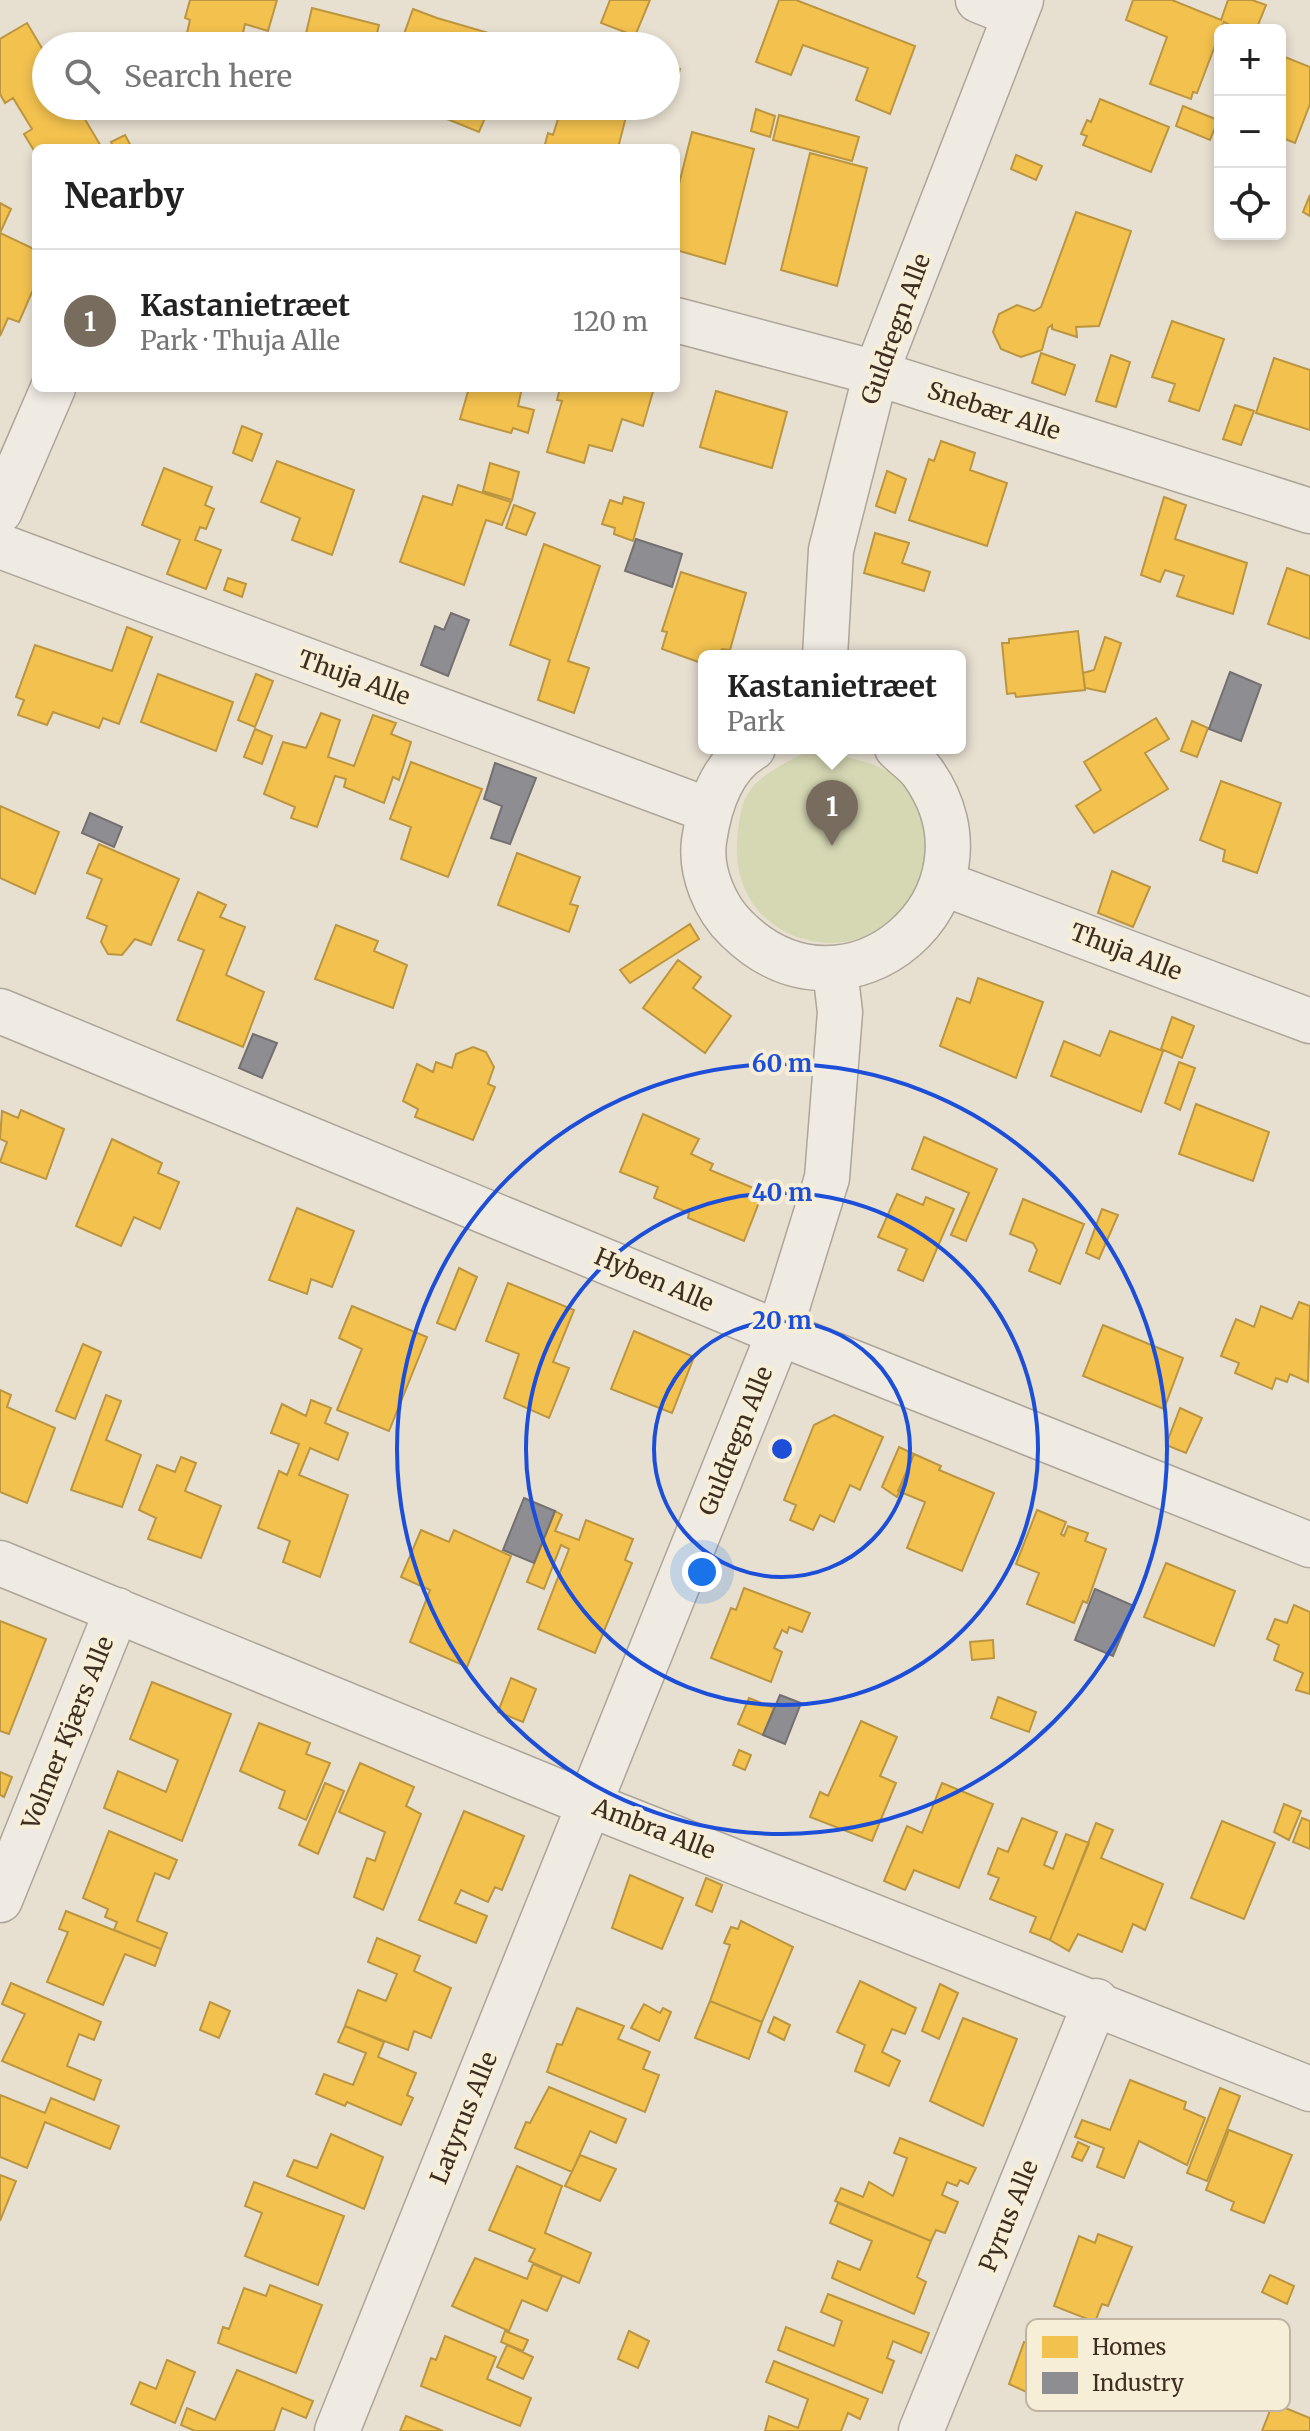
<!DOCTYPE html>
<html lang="en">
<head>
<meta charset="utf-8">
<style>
  :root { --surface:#fff; --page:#f2f2f2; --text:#222; --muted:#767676; --line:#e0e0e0; --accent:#786c5e }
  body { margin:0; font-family:Merriweather,serif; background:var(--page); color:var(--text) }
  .controls { position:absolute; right:24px; top:24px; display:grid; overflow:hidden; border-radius:12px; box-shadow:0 4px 12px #0003 }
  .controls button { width:72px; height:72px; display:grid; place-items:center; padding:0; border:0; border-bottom:2px solid var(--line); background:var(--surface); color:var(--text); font:40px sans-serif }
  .you { position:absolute; left:702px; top:1572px; width:28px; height:28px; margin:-20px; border:6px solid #fff; border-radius:50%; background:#1a73e8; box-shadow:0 0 0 12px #1a73e833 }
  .badge { display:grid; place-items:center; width:52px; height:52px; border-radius:50%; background:var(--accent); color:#fff; font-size:26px; font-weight:700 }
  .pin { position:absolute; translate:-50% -66px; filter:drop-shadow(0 2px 4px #0008) }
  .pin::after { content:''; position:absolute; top:42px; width:28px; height:24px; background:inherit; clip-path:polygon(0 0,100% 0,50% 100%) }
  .popup { position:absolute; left:698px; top:650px; width:268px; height:104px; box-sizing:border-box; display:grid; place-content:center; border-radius:12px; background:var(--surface); filter:drop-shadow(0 2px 6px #0005); font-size:26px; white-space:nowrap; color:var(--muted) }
  .popup b { font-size:30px; color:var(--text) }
  .popup::after { content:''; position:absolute; left:50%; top:100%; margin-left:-16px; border:16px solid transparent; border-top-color:var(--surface) }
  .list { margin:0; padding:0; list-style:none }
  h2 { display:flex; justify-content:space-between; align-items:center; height:104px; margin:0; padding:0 32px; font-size:34px }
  h2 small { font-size:26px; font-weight:400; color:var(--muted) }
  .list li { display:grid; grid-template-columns:52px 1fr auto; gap:24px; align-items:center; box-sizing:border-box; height:144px; padding:0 32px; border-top:2px solid var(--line) }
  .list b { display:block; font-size:30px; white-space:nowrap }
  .list p { margin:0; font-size:26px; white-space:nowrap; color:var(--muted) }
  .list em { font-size:26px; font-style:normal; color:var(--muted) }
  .icon { flex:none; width:44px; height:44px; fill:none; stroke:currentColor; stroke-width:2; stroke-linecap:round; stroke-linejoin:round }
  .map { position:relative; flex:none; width:1310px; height:2431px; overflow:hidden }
  .search { position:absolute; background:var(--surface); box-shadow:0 4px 12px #0003; left:32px; top:32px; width:648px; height:88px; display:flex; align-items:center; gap:20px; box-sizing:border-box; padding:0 28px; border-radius:44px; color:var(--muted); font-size:30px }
  .panel { position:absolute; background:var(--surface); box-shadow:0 4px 12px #0003; left:32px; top:144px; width:648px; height:248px; border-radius:12px }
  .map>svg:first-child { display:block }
</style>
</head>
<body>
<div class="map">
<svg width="1310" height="2431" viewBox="0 0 1310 2431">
  <rect width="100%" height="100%" fill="#e7e0d1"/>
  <path fill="#d6d7b3" d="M806 752C864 757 926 769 927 841 928 856 928 868 921 882 917 890 914 902 907 909 844 976 731 938 737 842 738 828 740 807 747 795 759 774 786 763 806 752Z"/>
  <path fill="#f2c14e" stroke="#bc9540" stroke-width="2" d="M190 0H277L268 31 245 24 240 46H184L190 20 185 18Z
    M610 0H650L635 36 601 23Z
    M779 0H796L915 46 890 114 856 100 868 68 803 45 791 75 756 62Z
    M1133 0H1172L1221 20 1228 0H1252L1266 5 1256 30H1226L1228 24 1224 22 1197 93 1193 92 1191 99 1150 84 1167 37 1126 20Z
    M312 8 379 25 374 46H303Z
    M413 9 437 18 516 41 514 46H423L425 40 404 34Z
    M27 23 46 55V106H77L102 148H36V154L24 134 32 129 13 98 5 103 0 94V39Z
    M1280 55 1310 67V104L1295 143 1280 137Z
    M666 65 680 69 674 89 666 86Z
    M1100 99 1169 127 1151 172 1083 145 1087 136 1081 134 1087 120 1091 122Z
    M415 106H490L479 132Z
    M562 106H648L645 118 627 113 618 148H544L548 133 553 135Z
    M1183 106 1218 120 1210 140 1176 126Z
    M756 109 775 116 770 137 751 131Z
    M779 115 859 137 852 161 773 140Z
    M692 132 754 149 725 264 676 250V196Z
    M125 135 132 148H114L111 142Z
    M810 153 867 168 837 286 781 270Z
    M1016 155 1042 166 1036 180 1011 169Z
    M1310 195V216L1303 212Z
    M0 203 11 209 0 233 36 250V283L19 322 8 318 0 336Z
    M1076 212 1131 231 1099 326 1076 327 1077 337 1052 329V325L1048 328 1042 350 1021 357 1001 349 993 332 999 314 1017 305 1034 311 1041 307Z
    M1172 321 1224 339 1199 411 1169 401 1175 384 1152 377Z
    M1041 353 1075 365 1065 395 1032 383Z
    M1111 355 1130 362 1116 407 1096 401Z
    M1274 358 1310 370V430L1256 413Z
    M469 388H522L518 406 534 410 528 433 513 428 511 433 460 419Z
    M560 388H654L643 426 622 419 612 451 589 445 584 463 547 452 562 401 557 400Z
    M716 391 787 412 772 468 700 447Z
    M1235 405 1254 411 1241 445 1223 439Z
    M242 426 262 434 252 461 233 453Z
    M941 441 975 453 970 470 1007 483 987 546 909 520 929 459 934 461Z
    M277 461 354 490 332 555 292 540 300 518 261 502Z
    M490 463 519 472 512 500 483 491Z
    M164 468 212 487 205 505 214 509 206 529 200 527 195 540 221 550 206 589 167 574 180 540 142 525Z
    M887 471 906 479 895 513 876 506Z
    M458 485 511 502 502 525 486 520 464 585 400 562 423 496 452 505Z
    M624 497 644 503 633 541 614 534 615 528 602 524 610 500 622 504Z
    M1164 497 1186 505 1175 539 1247 563 1233 614 1177 596 1184 576 1165 570 1160 582 1141 575Z
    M514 505 535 513 526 535 506 528Z
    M875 533 909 543 902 563 930 572 924 591 864 573Z
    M544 544 600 566 568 661 589 668 574 713 538 700 550 660 510 645Z
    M1287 568 1310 576V639L1268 624Z
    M681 572 746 593 730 650 722 649 719 656H704V664L662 649 667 632 662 631Z
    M228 578 246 584 242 597 224 590Z
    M127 627 152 637 119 724 103 718 99 728 53 712 47 725 18 715 24 700 16 697 35 645 112 671Z
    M1078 631 1085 690 1016 697 1015 693 1007 694 1002 643H1009V639Z
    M1105 637 1121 643 1105 692 1085 688 1083 673 1094 670Z
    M158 674 233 702 216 751 141 722Z
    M256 674 273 681 255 727 238 720Z
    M321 713 340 720 328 757 354 766 373 715 396 723 391 734 411 742 399 780 393 777 384 803 344 787 346 779 335 776 317 827 291 818 295 807 264 794 283 742 306 748Z
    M1156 718 1169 739 1145 753 1168 789 1094 833 1076 806 1101 790 1084 762Z
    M1192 721 1208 728 1197 757 1181 751Z
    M255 729 272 736 262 764 244 757Z
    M411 762 482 789 448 877 401 859 411 827 390 819Z
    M1221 781 1281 803 1257 873 1223 861 1225 850 1200 840Z
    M0 806 59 832 35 894 0 878Z
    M99 844 179 879 151 945 135 939 122 955 108 954 101 942 107 926 87 918 102 879 87 873Z
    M517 853 580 877 570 904 578 906 569 932 498 905Z
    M1112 871 1150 887 1133 927 1098 913Z
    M198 892 226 905 220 917 245 927 226 975 264 992 243 1047 177 1020 204 950 178 940Z
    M690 924 699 939 630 983 620 970Z
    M336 925 378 941 374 951 407 965 393 1008 315 979Z
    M678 960 701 977 693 988 731 1016 705 1053 643 1008Z
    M978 978 1043 1002 1016 1078 940 1046 957 998 970 1003Z
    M1172 1017 1194 1026 1182 1058 1161 1049Z
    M1110 1031 1163 1051 1141 1112 1051 1076 1064 1041 1100 1056Z
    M473 1047 486 1052 494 1067 488 1084 495 1087 473 1140 415 1117 418 1109 403 1101 417 1064 433 1072 436 1062 452 1068 456 1054Z
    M1179 1062 1195 1068 1180 1110 1165 1103Z
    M1196 1104 1269 1132 1253 1181 1179 1154Z
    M21 1110 64 1129 46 1179 0 1162 7 1142 0 1139 2 1111 18 1118Z
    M643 1114 699 1139 691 1154 713 1164 710 1170 763 1192 744 1241 688 1218 689 1213 654 1198 658 1187 620 1172Z
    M924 1137 997 1169 966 1241 951 1235 969 1193 912 1169Z
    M112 1139 162 1163 158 1173 179 1182 160 1229 134 1217 121 1246 76 1226Z
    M897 1194 923 1205 926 1197 954 1209 923 1281 898 1270 907 1249 878 1237Z
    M1023 1199 1084 1224 1060 1284 1029 1271 1037 1250 1033 1243 1010 1234Z
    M297 1208 354 1231 332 1287 311 1279 307 1294 269 1280Z
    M1102 1209 1118 1215 1099 1259 1086 1253Z
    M459 1268 477 1277 455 1330 437 1323Z
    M508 1283 574 1310 553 1362 569 1368 549 1418 504 1398 519 1354 486 1341Z
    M1299 1302 1310 1306 1308 1382 1290 1374 1287 1382 1276 1378 1272 1389 1235 1373 1239 1363 1221 1356 1236 1319 1254 1327 1261 1306 1292 1319Z
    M352 1306 427 1337 389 1431 337 1410 362 1349 339 1338Z
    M1103 1325 1183 1358 1164 1409 1083 1376Z
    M634 1331 694 1357 672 1413 611 1389Z
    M83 1344 101 1352 75 1419 56 1411Z
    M0 1390 11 1395 7 1407 55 1428 27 1503 0 1492Z
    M106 1395 121 1401 106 1440 141 1455 122 1507 71 1490Z
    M311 1400 331 1408 325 1423 348 1433 338 1460 310 1448 299 1475 348 1495 320 1577 283 1562 290 1541 258 1528 279 1471 287 1475 299 1444 271 1433 282 1404 306 1416Z
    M1180 1408 1202 1418 1186 1453 1166 1445Z
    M834 1415 883 1437 860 1490 850 1485 834 1522 820 1515 813 1530 790 1520 796 1505 784 1500 814 1425Z
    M899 1447 914 1454 897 1497 882 1487Z
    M914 1454 941 1466 939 1470 994 1493 962 1571 907 1548 925 1502 898 1491Z
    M181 1457 196 1463 185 1491 221 1506 201 1558 148 1539 156 1518 139 1510 157 1465 175 1472Z
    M1037 1510 1066 1522 1061 1534 1064 1536 1068 1526 1088 1533 1085 1541 1106 1549 1087 1603 1083 1601 1074 1623 1027 1604 1039 1573 1016 1564Z
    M555 1511 562 1515 555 1531 579 1540 586 1520 633 1539 625 1560 632 1563 595 1653 538 1629 569 1549 561 1545 544 1589 527 1582Z
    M421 1530 449 1542 454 1530 511 1556 467 1667 410 1642 430 1590 401 1577Z
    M1166 1563 1235 1591 1214 1646 1144 1617Z
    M744 1588 810 1613 802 1632 789 1627 787 1633 782 1630 774 1648 782 1652 771 1682 711 1658 731 1608 736 1610Z
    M1294 1605 1310 1612V1694L1296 1690 1303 1673 1274 1660 1279 1645 1267 1639 1275 1619 1287 1623Z
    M0 1621 46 1639 9 1734 0 1731Z
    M993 1640 994 1658 972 1660 970 1642Z
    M511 1678 536 1689 523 1722 498 1712Z
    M152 1682 231 1714 182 1841 104 1808 118 1771 166 1792 178 1760 130 1739Z
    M998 1697 1036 1712 1029 1732 991 1718Z
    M749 1698 774 1708 763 1735 738 1724Z
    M861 1721 897 1737 880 1776 896 1783 872 1841 810 1817 820 1792 828 1796Z
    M259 1723 310 1743 306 1754 330 1763 306 1820 279 1808 285 1791 240 1771Z
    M739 1750 751 1755 745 1770 733 1765Z
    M360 1763 414 1787 406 1806 421 1814 383 1910 354 1897 367 1858 375 1861 385 1832 339 1812Z
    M0 1772 12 1777 4 1797 0 1795Z
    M325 1783 344 1791 318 1854 299 1845Z
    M942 1783 993 1804 959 1888 914 1870 905 1890 884 1881 907 1826 922 1833Z
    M1284 1804 1301 1811 1289 1840 1274 1832Z
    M464 1811 524 1836 502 1890 495 1887 488 1902 461 1890 455 1903 487 1916 476 1943 419 1920Z
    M1022 1818 1057 1832 1044 1865 1053 1869 1066 1834 1089 1843 1050 1940 1030 1932 1036 1917 990 1899 999 1878 988 1874 998 1848 1008 1852Z
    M1302 1818 1310 1821V1849L1293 1842Z
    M1222 1821 1275 1843 1244 1919 1191 1898Z
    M1096 1823 1113 1830 1101 1858 1163 1884 1145 1930 1133 1924 1122 1952 1078 1934 1069 1951 1050 1940Z
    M109 1831 177 1860 169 1879 155 1873 137 1921 167 1933 161 1949 114 1930 117 1922 105 1917 108 1909 83 1898Z
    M630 1875 683 1898 662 1949 612 1928Z
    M706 1878 722 1885 712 1912 696 1905Z
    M66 1911 161 1949 155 1966 125 1954 103 2005 47 1982 68 1932 59 1929Z
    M741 1921 793 1947 762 2022 710 2001 730 1945 724 1943 731 1927 738 1929Z
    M377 1938 420 1956 414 1971 451 1988 431 2038 414 2031 408 2050 345 2026 358 1990 386 2001 397 1974 368 1962Z
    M860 1981 916 2008 905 2034 892 2029 882 2052 900 2061 889 2086 855 2071 865 2045 837 2032Z
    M11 1983 101 2022 94 2040 79 2034 67 2066 101 2080 94 2100 2 2061 25 2014 2 2004Z
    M940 1984 958 1993 939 2039 922 2031Z
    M710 2001 762 2022 749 2059 695 2038Z
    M210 2002 230 2011 219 2038 200 2030Z
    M644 2004 660 2013 663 2008 671 2012 659 2041 631 2028Z
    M577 2008 624 2026 618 2039 650 2052 643 2069 659 2075 645 2112 547 2072 557 2044 562 2045Z
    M774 2017 790 2025 784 2040 768 2032Z
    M963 2018 1017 2039 983 2126 930 2101Z
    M345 2026 384 2042 378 2057 416 2073 407 2095 413 2098 401 2125 347 2102 345 2106 316 2094 324 2074 353 2085 366 2053 338 2042Z
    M1130 2080 1186 2102 1184 2109 1205 2118 1187 2165 1139 2141 1124 2178 1097 2167 1104 2148 1075 2137 1082 2120 1110 2130Z
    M549 2087 626 2119 616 2143 590 2131 572 2172 515 2148 526 2122 530 2123Z
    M1220 2088 1240 2096 1207 2181 1187 2173Z
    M0 2095 45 2113 51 2098 119 2126 110 2149 45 2122 27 2168 0 2157Z
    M1229 2130 1292 2155 1264 2223 1231 2210 1234 2202 1206 2190Z
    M331 2134 383 2157 364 2209 287 2176 294 2160 317 2168Z
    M900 2138 976 2168 968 2184 960 2180 957 2186 947 2182 942 2195 958 2202 945 2233 936 2230 931 2241 835 2201 841 2188 863 2197 869 2182 893 2196 907 2158 894 2153Z
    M1078 2142 1089 2147 1082 2161 1072 2157Z
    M580 2155 616 2169 600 2201 565 2186Z
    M517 2166 562 2186 545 2233 591 2253 579 2283 529 2261 535 2249 489 2230Z
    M0 2175 16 2181 0 2221Z
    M254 2182 344 2216 318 2285 245 2256 262 2213 245 2206Z
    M838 2203 931 2241 917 2277 926 2282 914 2314 832 2278 838 2261 860 2270 872 2241 830 2223Z
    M1098 2234 1132 2247 1108 2306 1102 2304 1095 2322 1054 2306 1079 2236 1095 2243Z
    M475 2258 527 2279 533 2264 562 2276 547 2311 522 2300 509 2331 452 2306Z
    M1270 2275 1294 2286 1287 2304 1262 2292Z
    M270 2285 322 2305 296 2373 218 2343 223 2327 229 2329 244 2288 266 2296Z
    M828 2294 929 2333 921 2353 893 2341 887 2358 894 2361 882 2393 778 2350 786 2327 834 2346 842 2321 821 2312Z
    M1061 2328 1121 2353 1100 2403 1052 2383 1046 2401 1009 2384 1024 2342 1052 2354Z
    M505 2331 528 2340 523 2351 501 2342Z
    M629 2331 649 2341 638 2368 618 2359Z
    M445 2336 496 2357 487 2379 531 2398 520 2426 421 2386 431 2358 436 2360Z
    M507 2345 533 2357 523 2379 497 2367Z
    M167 2360 195 2372 175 2423 131 2404 140 2382 156 2389Z
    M774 2361 868 2399 860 2419 848 2413 841 2431H765L769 2416 798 2428 808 2399 766 2382Z
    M237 2370 313 2401 306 2418 282 2408 274 2431H195L181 2425 187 2408 215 2420Z
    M1273 2403 1310 2418V2431H1262Z
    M406 2416 443 2431H400Z"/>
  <path fill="#8d8d92" stroke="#757070" stroke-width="2" d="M636 539 682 554 672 587 625 571Z
    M451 613 469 620 448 676 421 665 435 626 444 630Z
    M1230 672 1261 685 1241 741 1209 729Z
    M495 763 536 778 510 844 491 838 502 806 484 799Z
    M90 813 122 827 114 847 82 833Z
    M253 1034 277 1043 262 1078 239 1068Z
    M524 1498 555 1511 534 1563 503 1550Z
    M1095 1589 1134 1606 1113 1656 1075 1640Z
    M780 1695 801 1703 785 1744 763 1735Z"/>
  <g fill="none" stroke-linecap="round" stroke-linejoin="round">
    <g stroke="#ada599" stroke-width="47">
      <path id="minor" d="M978 0 1015 15
        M676 320 876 373 1310 511
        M0 511 53 388
        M0 546 708 810
        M825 656 831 550 876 373 1021 0
        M753 748C720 767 709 807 704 841 700 872 715 908 737 929 849 1039 1010 895 923 773 917 764 905 756 897 748
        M942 883 1310 1021
        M0 1011 779 1333 1310 1545
        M0 1563 591 1805 1310 2089
        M0 1900 117 1610
        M337 2431 779 1333 827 1178 840 1012 835 970
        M921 2431 1096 2001"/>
    </g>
    <use href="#minor" stroke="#efebe3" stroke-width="44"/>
  </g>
  <g fill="none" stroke="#1d4ed8" stroke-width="4">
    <circle cx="782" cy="1449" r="128"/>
    <circle cx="782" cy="1449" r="256"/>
    <circle cx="782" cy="1449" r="385"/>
  </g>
  <g text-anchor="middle" stroke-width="8" stroke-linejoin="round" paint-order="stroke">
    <g font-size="24" fill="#3d2e20" stroke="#f7eed8">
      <text transform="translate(896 329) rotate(-70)" y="8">Guldregn Alle</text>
      <text transform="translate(994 411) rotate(18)" y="8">Snebær Alle</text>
      <text transform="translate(354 678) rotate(20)" y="8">Thuja Alle</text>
      <text transform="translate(1126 952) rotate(21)" y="8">Thuja Alle</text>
      <text transform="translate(654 1280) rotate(23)" y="8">Hyben Alle</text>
      <text transform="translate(736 1441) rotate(-68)" y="8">Guldregn Alle</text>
      <text transform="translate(68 1733) rotate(-68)" y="8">Volmer Kjærs Alle</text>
      <text transform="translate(654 1829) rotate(21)" y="8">Ambra Alle</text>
      <text transform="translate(464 2118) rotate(-68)" y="8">Latyrus Alle</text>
      <text transform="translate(1009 2216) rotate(-68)" y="8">Pyrus Alle</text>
    </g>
  </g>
  <rect x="1026" y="2319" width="264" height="92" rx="12" fill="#f7eed8" stroke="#bfb4a1" stroke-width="2"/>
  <rect x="1042" y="2336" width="36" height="22" fill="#f2c14e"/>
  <rect x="1042" y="2372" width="36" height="22" fill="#8d8d92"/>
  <g font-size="22" fill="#3d2e20">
    <text x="1092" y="2355">Homes</text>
    <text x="1092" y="2391">Industry</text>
  </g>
  <circle cx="782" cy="1449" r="12" fill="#1d4ed8" stroke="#f7eed8" stroke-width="4"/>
  <g font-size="24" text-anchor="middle" font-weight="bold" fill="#1d4ed8" stroke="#f7eed8" stroke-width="8" stroke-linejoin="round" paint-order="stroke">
    <text x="782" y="1072">60 m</text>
    <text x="782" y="1201">40 m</text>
    <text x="782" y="1329">20 m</text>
  </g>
</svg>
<div class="controls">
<button>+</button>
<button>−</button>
<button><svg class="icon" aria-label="locate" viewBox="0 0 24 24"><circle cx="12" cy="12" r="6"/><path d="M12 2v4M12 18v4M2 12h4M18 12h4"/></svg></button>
</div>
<div class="you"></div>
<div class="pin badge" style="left:832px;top:846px">1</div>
<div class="popup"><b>Kastanietræet</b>Park</div>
<div class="search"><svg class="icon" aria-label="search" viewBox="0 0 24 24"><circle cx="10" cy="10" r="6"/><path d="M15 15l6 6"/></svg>Search here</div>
<section class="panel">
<h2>Nearby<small></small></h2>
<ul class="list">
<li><span class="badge">1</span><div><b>Kastanietræet</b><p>Park · Thuja Alle</p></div><em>120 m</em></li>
</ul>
</section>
</div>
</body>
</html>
